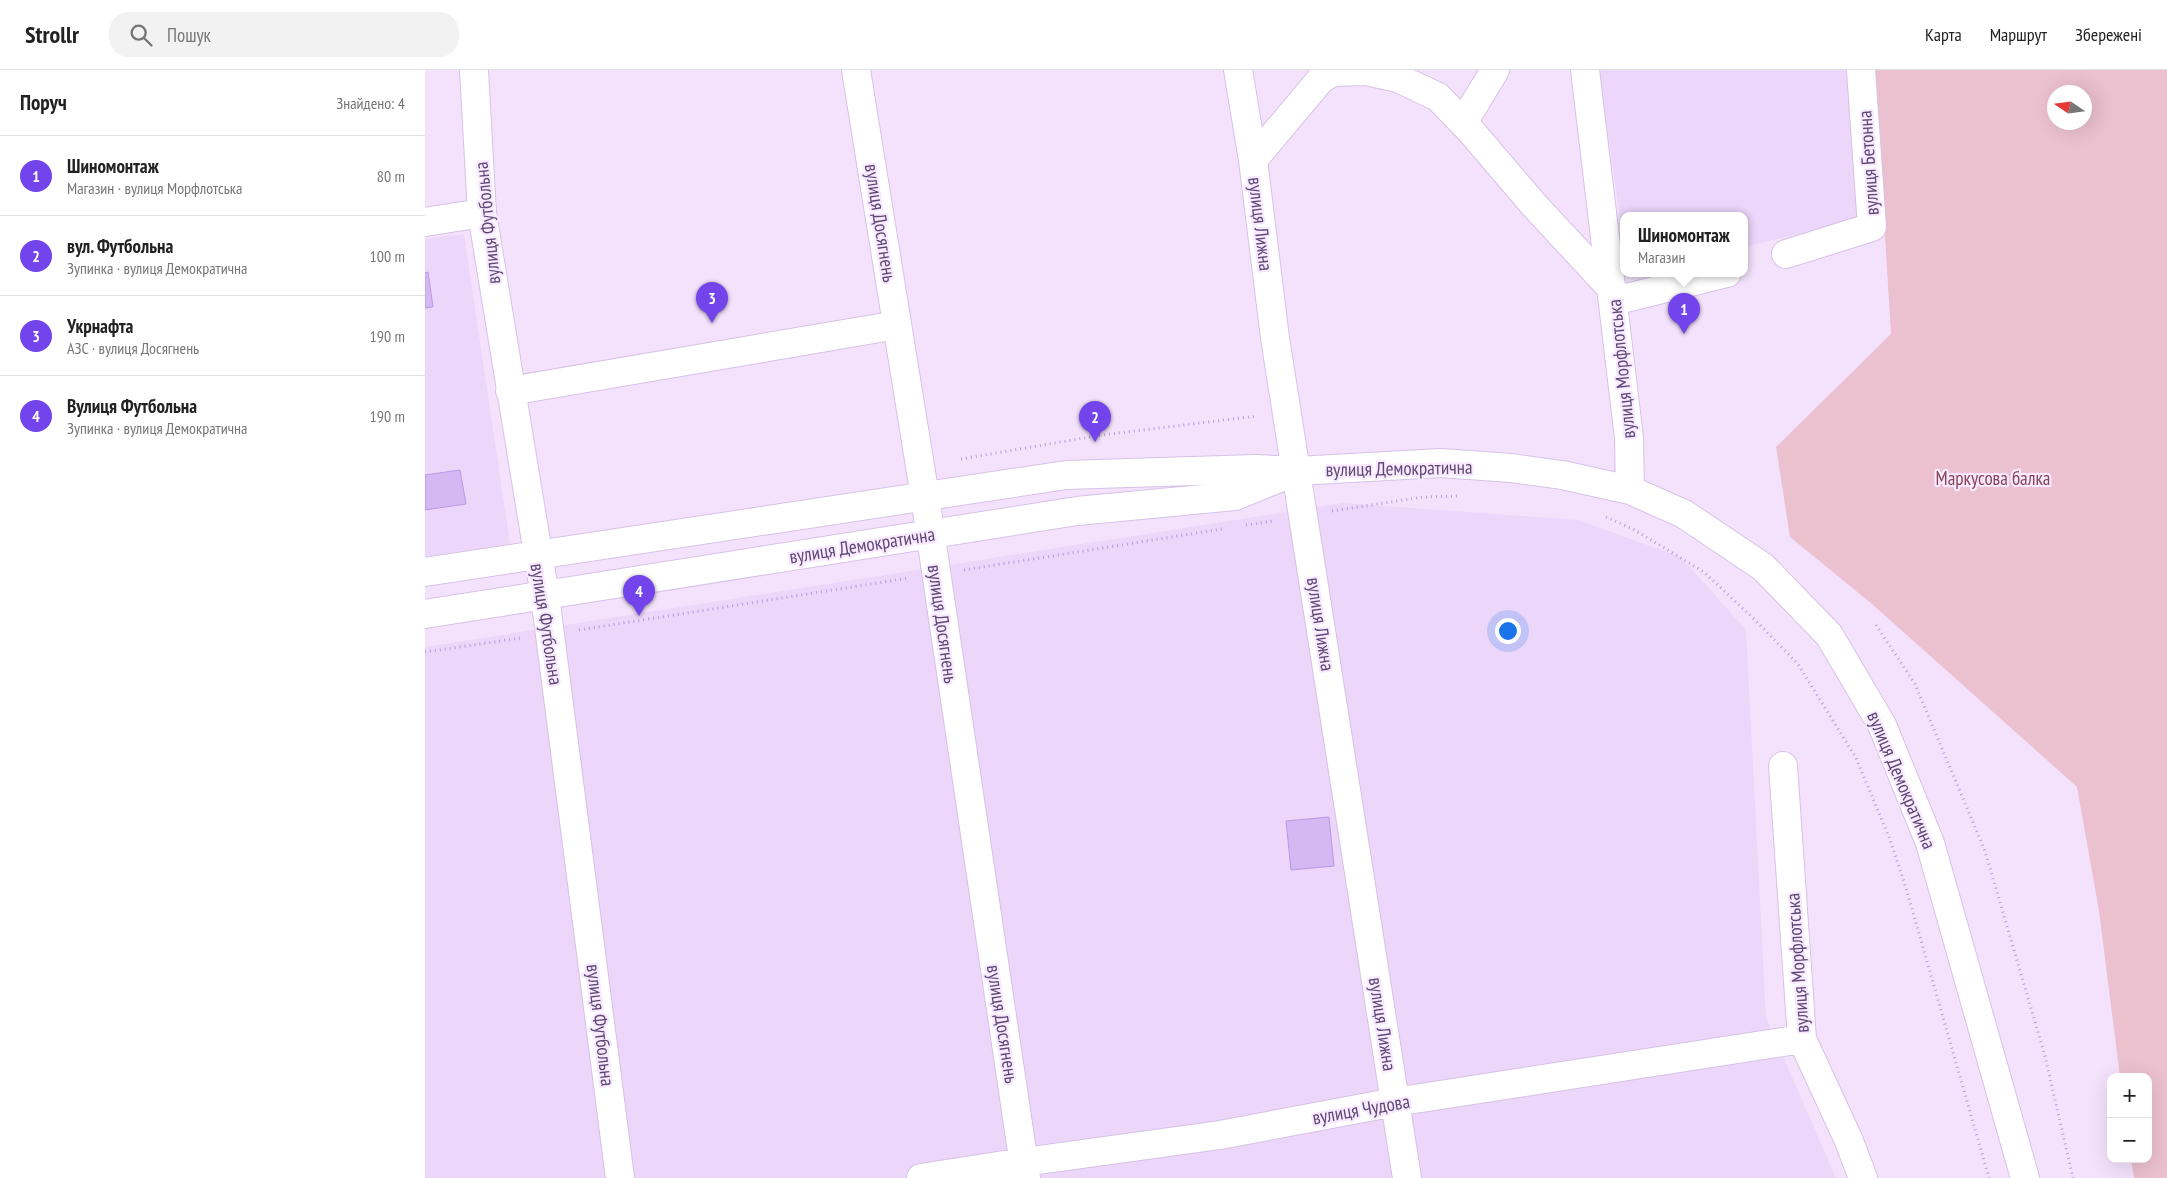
<!DOCTYPE html>
<html lang="uk">
<head>
<meta charset="utf-8">
<style>
  :root { --surface:#fff; --page:#f2f2f2; --text:#222; --muted:#767676; --line:#e0e0e0; --accent:#7343eb }
  body { margin:0; font-family:"PT Sans Narrow",sans-serif; background:var(--page); color:var(--text) }
  .controls { position:absolute; right:15px; bottom:15px; display:grid; overflow:hidden; border-radius:10px; box-shadow:0 5px 20px #0002 }
  .controls button { width:45px; height:45px; display:grid; place-items:center; padding:0; border:0; border-bottom:1px solid var(--line); background:var(--surface); color:var(--text); font:25px sans-serif }
  .compass { position:absolute; left:1622px; top:15px; width:45px; height:45px; border-radius:50%; background:var(--surface); box-shadow:0 5px 20px #0002; rotate:283deg }
  .you { position:absolute; left:1082px; top:560px; width:18px; height:18px; margin:-12px; border:4px solid #fff; border-radius:50%; background:#1a73e8; box-shadow:0 0 0 8px #1a73e833 }
  .badge { display:grid; place-items:center; width:32px; height:32px; border-radius:50%; background:var(--accent); color:#fff; font-size:16px; font-weight:700 }
  .pin { position:absolute; translate:-50% -41px; filter:drop-shadow(0 1px 2px #0008) }
  .pin::after { content:''; position:absolute; top:26px; width:18px; height:15px; background:inherit; clip-path:polygon(0 0,100% 0,50% 100%) }
  .popup { position:absolute; left:1195px; top:142px; width:128px; height:65px; box-sizing:border-box; display:grid; place-content:center; border-radius:10px; background:var(--surface); filter:drop-shadow(0 1px 4px #0005); font-size:16px; white-space:nowrap; color:var(--muted) }
  .popup b { font-size:19px; color:var(--text) }
  .popup::after { content:''; position:absolute; left:50%; top:100%; margin-left:-10px; border:10px solid transparent; border-top-color:var(--surface) }
  .list { margin:0; padding:0; list-style:none }
  h2 { display:flex; justify-content:space-between; align-items:center; height:65px; margin:0; padding:0 20px; font-size:21px }
  h2 small { font-size:16px; font-weight:400; color:var(--muted) }
  .list li { display:grid; grid-template-columns:32px 1fr auto; gap:15px; align-items:center; box-sizing:border-box; height:80px; padding:0 20px; border-top:1px solid var(--line) }
  .list b { display:block; font-size:19px; white-space:nowrap }
  .list p { margin:0; font-size:16px; white-space:nowrap; color:var(--muted) }
  .list em { font-size:16px; font-style:normal; color:var(--muted) }
  .icon { flex:none; width:28px; height:28px; fill:none; stroke:currentColor; stroke-width:2; stroke-linecap:round; stroke-linejoin:round }
  .map { position:relative; flex:none; width:1742px; height:1108px; overflow:hidden }
  header { display:flex; align-items:center; gap:30px; box-sizing:border-box; height:70px; padding:0 25px; background:var(--surface); border-bottom:1px solid var(--line) }
  header strong { font-size:24px }
  nav { display:flex; gap:28px; margin-inline-start:auto; font-size:18px }
  .search { width:350px; height:45px; background:var(--page); display:flex; align-items:center; gap:12px; box-sizing:border-box; padding:0 18px; border-radius:20px; color:var(--muted); font-size:19px }
  main { display:flex }
  aside { flex:1; background:var(--surface) }
  .map>svg:first-child { display:block }
</style>
</head>
<body>
<header>
<strong>Strollr</strong>
<div class="search"><svg class="icon" aria-label="search" viewBox="0 0 24 24"><circle cx="10" cy="10" r="6"/><path d="M15 15l6 6"/></svg>Пошук</div>
<nav><a>Карта</a><a>Маршрут</a><a>Збережені</a></nav>
</header>
<main>
<aside>
<h2>Поруч<small>Знайдено: 4</small></h2>
<ul class="list">
<li><span class="badge">1</span><div><b>Шиномонтаж</b><p>Магазин · вулиця Морфлотська</p></div><em>80 m</em></li>
<li><span class="badge">2</span><div><b>вул. Футбольна</b><p>Зупинка · вулиця Демократична</p></div><em>100 m</em></li>
<li><span class="badge">3</span><div><b>Укрнафта</b><p>АЗС · вулиця Досягнень</p></div><em>190 m</em></li>
<li><span class="badge">4</span><div><b>Вулиця Футбольна</b><p>Зупинка · вулиця Демократична</p></div><em>190 m</em></li>
</ul>
</aside>
<div class="map">
<svg width="1742" height="1108" viewBox="0 0 1742 1108">
  <rect width="100%" height="100%" fill="#f4e2fd"/>
  <path fill="#ecd6fa" d="M1174 0H1426L1437 148 1319 177V145H1199V176Z
    M39 164 85 474 0 487V169Z
    M918 433 1153 450 1256 487 1321 560 1341 947 1411 1108H0V577Z"/>
  <path fill="#ebc0cf" fill-rule="evenodd" d="M1450 0H1742V1108H1709L1706 1089H1723V1007H1695L1674 841 1652 717 1447 534 1365 467 1351 377 1466 264ZM1630 22H1660V52H1630Z"/>
  <path fill="#d3b8f3" stroke="#bb98e6" d="M3 202 8 237 0 238V203Z
    M35 400 41 434 0 440V405Z
    M904 747 909 796 866 800 861 751Z"/>
  <g fill="none" stroke-linecap="round" stroke-linejoin="round">
    <g stroke="#d6c2e6" stroke-width="30">
      <path id="minor" d="M49 0 57 143 120 526 195 1108
        M431 0 500 427 601 1108
        M813 0 828 90 850 268 982 1108
        M1160 0 1204 368 1205 420
        M1038 53 1070 0
        M828 90 896 9 908 2 941 1 973 8 1013 27 1045 60 1109 135 1188 220
        M0 152 57 143
        M1361 184 1447 157 1436 0
        M1189 231 1302 203
        M85 321 472 255
        M0 502 641 405 830 399 872 401 1016 393 1086 398 1137 405 1205 420 1259 444 1338 497 1404 565 1457 655 1505 773 1600 1108
        M0 544 652 441 810 426 864 404
        M1358 696 1377 969 1424 1071 1438 1108
        M496 1108 599 1092 795 1065 970 1032 1377 969"/>
    </g>
    <path stroke="#b79cd8" stroke-width="3" stroke-dasharray="1 4" stroke-linecap="butt" d="M536 389 677 365 832 346
      M907 441 998 427 1035 426
      M1181 447 1208 459 1279 502 1329 549 1373 594 1431 688 1464 767 1481 818 1564 1108
      M821 455 849 451
      M539 500 797 459
      M1451 555 1490 614 1560 781 1620 986 1648 1108
      M154 560 484 508
      M0 582 96 568"/>
    <use href="#minor" stroke="#fff" stroke-width="28"/>
  </g>
  <g text-anchor="middle" stroke-width="4.5" stroke-linejoin="round" paint-order="stroke">
    <g font-size="19" fill="#5b4875" stroke="#f8e9ff">
      <text transform="translate(1443 93) rotate(-94)" y="7">вулиця Бетонна</text>
      <text transform="translate(62 153) rotate(-96)" y="7">вулиця Футбольна</text>
      <text transform="translate(456 153) rotate(81)" y="7">вулиця Досягнень</text>
      <text transform="translate(836 154) rotate(83)" y="7">вулиця Лижна</text>
      <text transform="translate(1196 299) rotate(-96)" y="7">вулиця Морфлотська</text>
      <text transform="translate(974 398) rotate(-1)" y="7">вулиця Демократична</text>
      <text transform="translate(437 475) rotate(-9)" y="7">вулиця Демократична</text>
      <text transform="translate(122 554) rotate(81)" y="7">вулиця Футбольна</text>
      <text transform="translate(518 554) rotate(82)" y="7">вулиця Досягнень</text>
      <text transform="translate(896 554) rotate(81)" y="7">вулиця Лижна</text>
      <text transform="translate(1477 710) rotate(67)" y="7">вулиця Демократична</text>
      <text transform="translate(1372 893) rotate(-94)" y="7">вулиця Морфлотська</text>
      <text transform="translate(578 954) rotate(81)" y="7">вулиця Досягнень</text>
      <text transform="translate(958 954) rotate(81)" y="7">вулиця Лижна</text>
      <text transform="translate(176 955) rotate(83)" y="7">вулиця Футбольна</text>
      <text transform="translate(936 1039) rotate(-10)" y="7">вулиця Чудова</text>
    </g>
    <g font-size="19" fill="#874454" stroke="#f8e9ff">
      <text x="1568" y="415">Маркусова балка</text>
    </g>
  </g>
</svg>
<div class="controls">
<button>+</button>
<button>−</button>
</div>
<svg class="compass" viewBox="-18 -18 36 36"><path d="M0-13l5 13h-10z" fill="#e53935"/><path d="M0 13l5-13h-10z" fill="#767676"/></svg>
<div class="you"></div>
<div class="pin badge" style="left:1259px;top:264px">1</div>
<div class="popup"><b>Шиномонтаж</b>Магазин</div>
<div class="pin badge" style="left:670px;top:372px">2</div>
<div class="pin badge" style="left:287px;top:253px">3</div>
<div class="pin badge" style="left:214px;top:546px">4</div>
</div>
</main>
</body>
</html>
